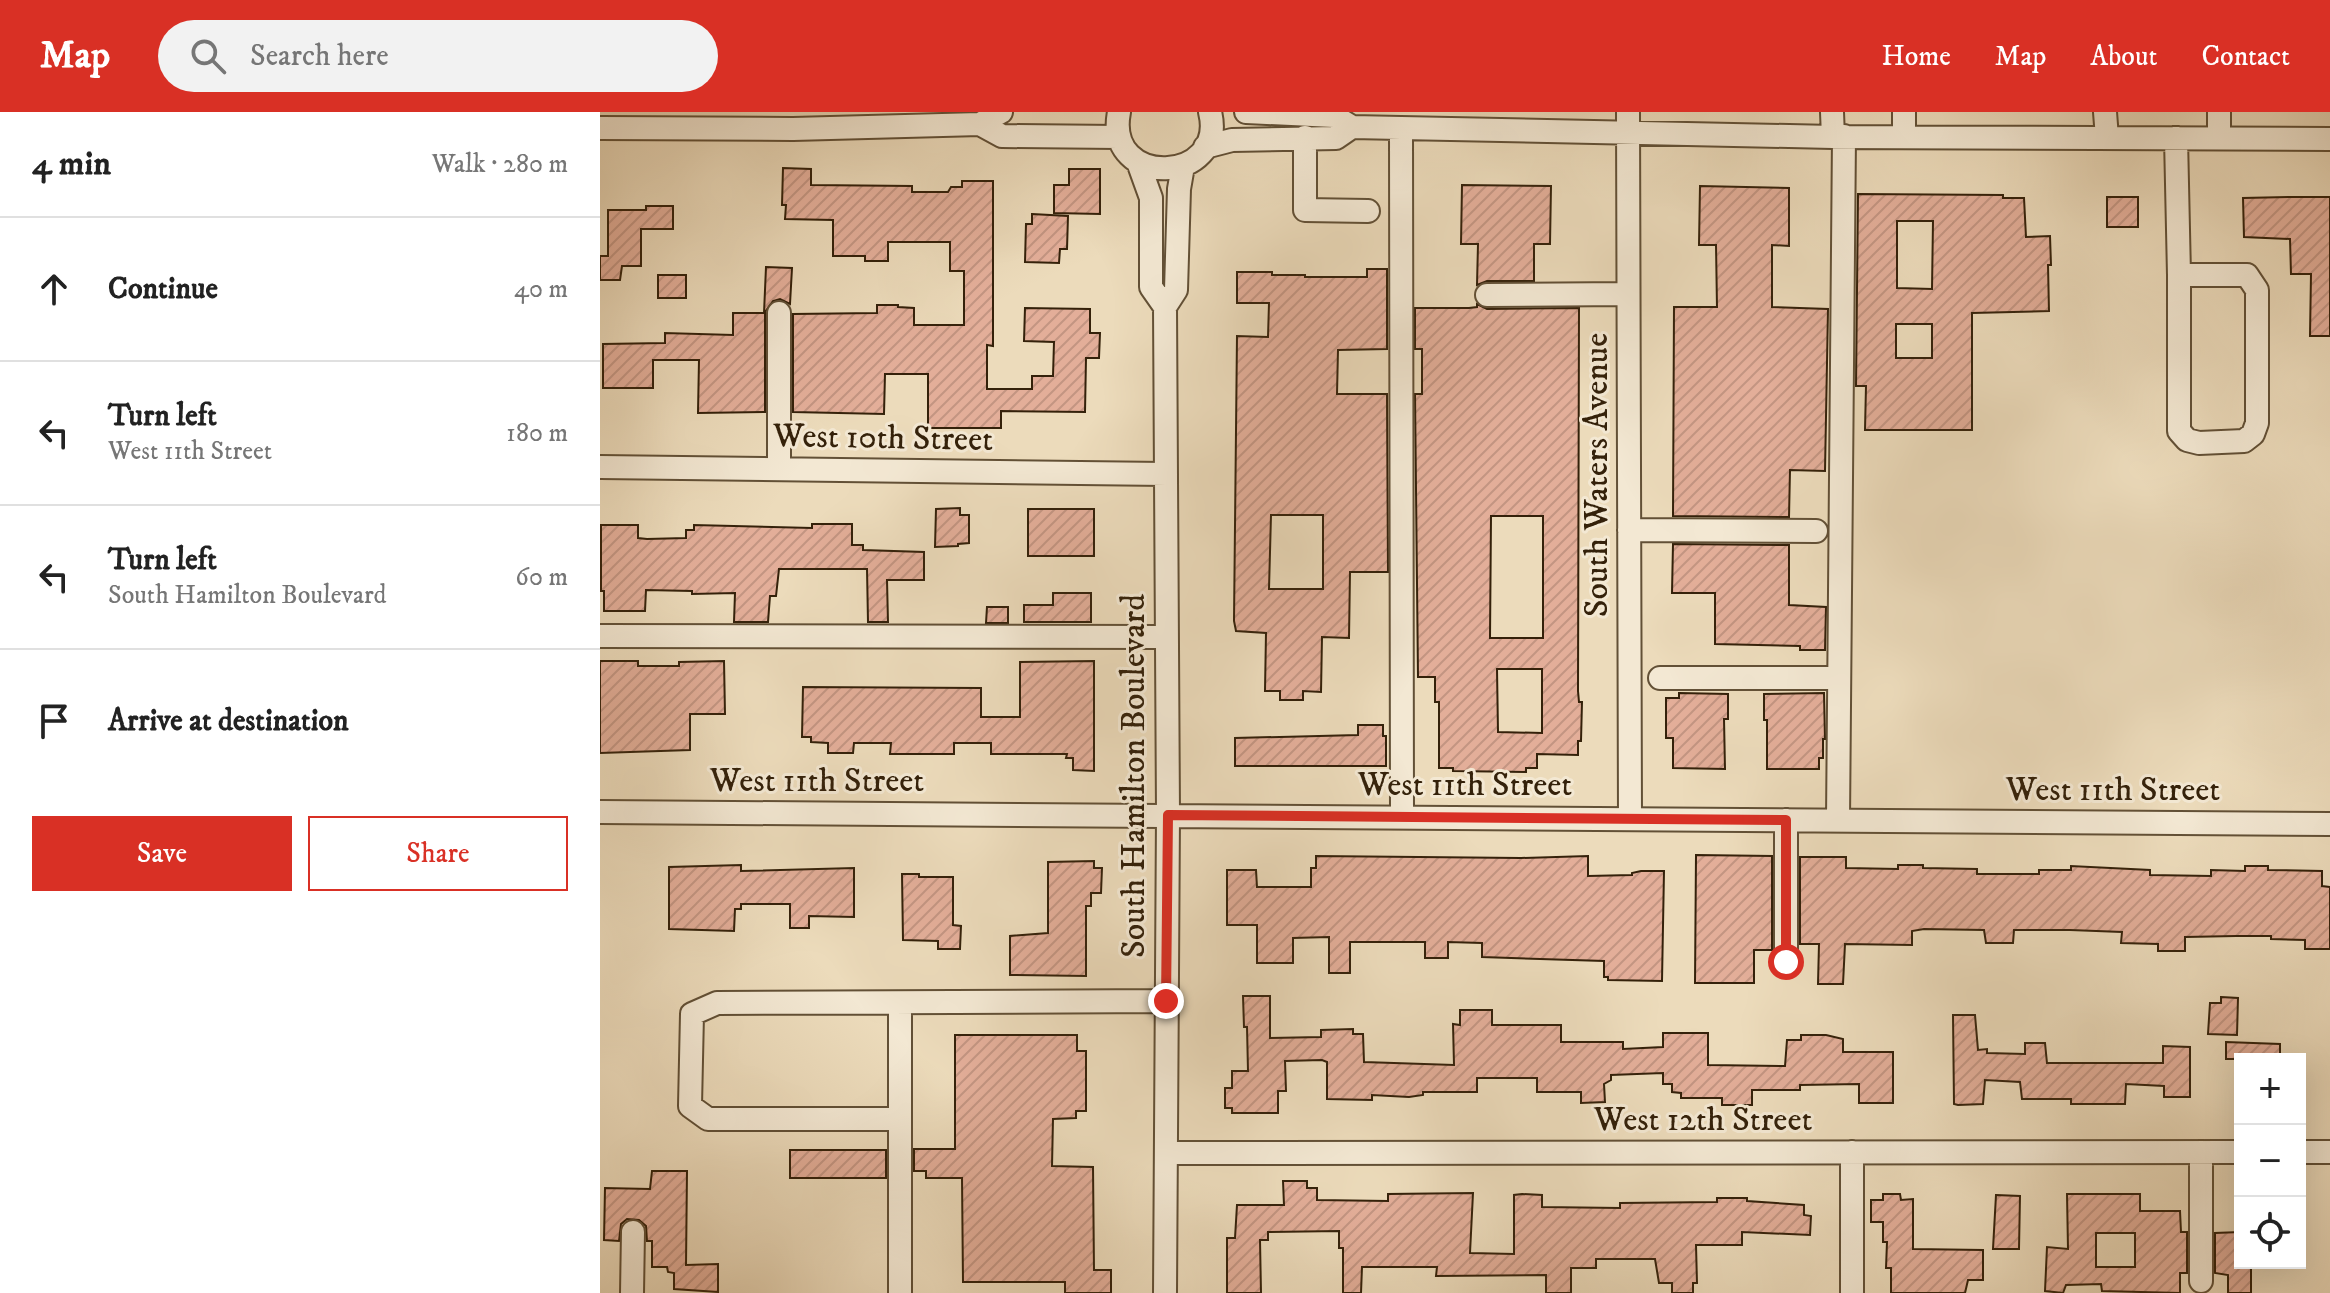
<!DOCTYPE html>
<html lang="en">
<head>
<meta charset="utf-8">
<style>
  :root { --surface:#fff; --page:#f2f2f2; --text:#222; --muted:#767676; --line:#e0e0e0; --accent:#d93025 }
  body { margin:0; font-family:"IM FELL DW Pica",serif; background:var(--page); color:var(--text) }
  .controls { position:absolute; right:24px; bottom:24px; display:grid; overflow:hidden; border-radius:0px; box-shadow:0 8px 32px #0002 }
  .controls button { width:72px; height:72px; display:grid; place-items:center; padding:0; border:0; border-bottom:2px solid var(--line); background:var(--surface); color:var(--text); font:40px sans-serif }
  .stop { position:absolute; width:24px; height:24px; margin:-18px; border:6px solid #d93025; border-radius:50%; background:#fff }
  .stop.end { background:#d93025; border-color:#fff; box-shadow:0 2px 8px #0008 }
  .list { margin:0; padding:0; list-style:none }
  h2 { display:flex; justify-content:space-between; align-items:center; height:104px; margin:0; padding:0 32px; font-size:34px }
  h2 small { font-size:26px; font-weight:400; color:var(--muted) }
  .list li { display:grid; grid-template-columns:52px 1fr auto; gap:24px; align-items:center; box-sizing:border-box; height:144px; padding:0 32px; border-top:2px solid var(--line) }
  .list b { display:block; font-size:30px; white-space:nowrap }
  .list p { margin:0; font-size:26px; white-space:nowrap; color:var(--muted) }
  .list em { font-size:26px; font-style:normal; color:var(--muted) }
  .actions { display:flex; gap:16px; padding:24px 32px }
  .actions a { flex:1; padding:18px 0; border:2px solid var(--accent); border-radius:0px; text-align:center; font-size:28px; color:var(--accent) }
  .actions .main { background:var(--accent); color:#fff }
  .icon { flex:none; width:44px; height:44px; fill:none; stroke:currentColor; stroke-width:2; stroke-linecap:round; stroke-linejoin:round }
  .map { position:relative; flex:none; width:1730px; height:1181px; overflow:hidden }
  header { display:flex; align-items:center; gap:48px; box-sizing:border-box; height:112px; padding:0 40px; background:var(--accent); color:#fff }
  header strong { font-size:38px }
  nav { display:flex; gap:44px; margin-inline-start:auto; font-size:28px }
  .search { width:560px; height:72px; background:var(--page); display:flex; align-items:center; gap:20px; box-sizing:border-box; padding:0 28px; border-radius:44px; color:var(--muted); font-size:30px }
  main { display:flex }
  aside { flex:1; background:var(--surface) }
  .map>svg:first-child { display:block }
</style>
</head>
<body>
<header>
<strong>Map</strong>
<div class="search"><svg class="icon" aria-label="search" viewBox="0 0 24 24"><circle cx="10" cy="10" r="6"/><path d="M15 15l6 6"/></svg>Search here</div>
<nav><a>Home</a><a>Map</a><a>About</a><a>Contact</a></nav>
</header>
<main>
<aside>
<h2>4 min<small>Walk · 280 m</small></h2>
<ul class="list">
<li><svg class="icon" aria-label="ahead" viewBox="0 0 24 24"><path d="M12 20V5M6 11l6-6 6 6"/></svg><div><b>Continue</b></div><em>40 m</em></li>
<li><svg class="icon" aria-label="left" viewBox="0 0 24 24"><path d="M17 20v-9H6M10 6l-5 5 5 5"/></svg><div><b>Turn left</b><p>West 11th Street</p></div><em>180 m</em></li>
<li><svg class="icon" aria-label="left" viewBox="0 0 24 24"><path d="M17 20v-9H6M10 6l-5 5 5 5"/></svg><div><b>Turn left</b><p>South Hamilton Boulevard</p></div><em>60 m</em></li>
<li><svg class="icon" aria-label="arrive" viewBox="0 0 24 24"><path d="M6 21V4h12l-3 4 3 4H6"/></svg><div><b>Arrive at destination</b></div></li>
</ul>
<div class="actions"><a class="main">Save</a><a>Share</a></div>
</aside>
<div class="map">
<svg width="1730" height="1181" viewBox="0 0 1730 1181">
  <defs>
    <pattern id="building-hatch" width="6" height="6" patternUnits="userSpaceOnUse" patternTransform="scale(2)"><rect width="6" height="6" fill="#e3ae99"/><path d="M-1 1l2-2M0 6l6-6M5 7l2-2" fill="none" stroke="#c39582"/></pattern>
  </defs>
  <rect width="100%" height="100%" fill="#ecdbbb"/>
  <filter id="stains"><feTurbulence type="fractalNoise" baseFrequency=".0025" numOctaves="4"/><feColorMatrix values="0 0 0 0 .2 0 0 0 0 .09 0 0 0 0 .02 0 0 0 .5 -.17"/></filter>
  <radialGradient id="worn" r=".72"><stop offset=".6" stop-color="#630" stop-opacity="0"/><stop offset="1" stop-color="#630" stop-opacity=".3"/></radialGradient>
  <path fill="url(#building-hatch)" stroke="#34210a" stroke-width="2" fill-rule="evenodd" d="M183 56 211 57V73L312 74V80H348L351 75H362V69H393V234L387 233V277H432V264H453L454 230 424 229 425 196 490 197V221H500L499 246H486L485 300 401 299V316H328V262H285L284 302 193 300V202L277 201V193H298V195L314 196V213H364V159H350V130H288V149H265V144H233V108L185 107 186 93H182Z
    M469 57H500V102L454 101V73H469Z
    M862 73 951 74 950 132H934V169H887L877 173 878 132H861Z
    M1100 74 1189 76V134L1172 133V195L1228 197 1225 359 1190 358 1189 405 1073 404 1074 195H1117L1116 133H1099Z
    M1258 82 1403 83V86H1424L1426 125 1450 124 1451 153H1448L1449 199 1372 201V318H1265L1266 274H1256ZM1297 109H1333L1332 177 1297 176ZM1296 212H1332V246H1296Z
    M1507 85H1538V115H1507Z
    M1690 85H1730V224H1710L1711 162H1691L1690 127 1644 125 1643 86Z
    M46 94H73V117H41V154H22L20 168H0V144H8V98H46Z
    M432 102 468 104 467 137H460L459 151 425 150 426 112H432Z
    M166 155 192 156 190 192 180 187 173 189 165 200V300L98 301 99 248H53V276H3V232L65 231V221L133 223V201H164Z
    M767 157H787V237L738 238 737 282H787L788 460H750L749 526 722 525 721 580 703 579V588H680V579H665L666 521 636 519 634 509 637 224 668 225 669 191H637V160H672V163H705V165H767ZM671 403H723V477H669Z
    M58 163H86V186H58Z
    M877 192 887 197 979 196 978 579 979 590H982L981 629H978V643L937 642V656H926V660L853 659V656H839V590H835V565H818L815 282H822V237H815V196H869L877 195ZM891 404H943V526H890ZM897 557H942V621L898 620Z
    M360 396V403H369V431L358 432V434L335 435 336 397Z
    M428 397H494V444H428Z
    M212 412H252V433H263V438L324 440V468H287L288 510H268L267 457H179L176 484H170L168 510H134L135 481 92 482V479L46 478 45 499H4V479H1V413H38V426L47 427 86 426V418H94V413L212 416Z
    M1073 432 1189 433V493L1226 495 1225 538H1200V534L1115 532V481H1072Z
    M453 481H491V510H424V493H453Z
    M387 495H408V511H386Z
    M0 549H38V554H79V550L124 549 125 602H90V638L0 641Z
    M494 549V659L473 658V646H466L467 642H391V631H354V642H290L291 631H254L253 641H228V631L211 630V625H202L203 575 381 576V605H420V550Z
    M1079 581 1128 582V607H1124L1125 657 1073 656V626H1066V586H1079Z
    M1224 581 1225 627H1223V646H1219V657H1167V608H1164V582Z
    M758 613H783V624H786V654H635V626L758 623Z
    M1096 743 1172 744V838H1154V871H1095Z
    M716 744 921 746 988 744V764L1032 763V761L1041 759H1064L1062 869 1008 868V865H1004V849L882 845V831L848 830V846H825V830H750V861H729V825L693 826V851H657V813H627V758H656L657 775H711V756H716Z
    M1200 745H1246V756L1298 757V753H1323V756L1377 757V762H1439V758H1471V754L1550 758V763L1611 764V758L1645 759V754H1668V758L1722 759V774L1730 775V837H1705V828L1671 827V824H1636L1585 825V839H1558V832L1521 831 1522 820 1470 818H1414L1413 831H1386L1384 818 1324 817 1312 819V833L1245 832 1243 872H1218L1219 832H1200Z
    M494 749V756H502L501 781H491V794H486V864L410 863V824L448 821V750Z
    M141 753V759L254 756V805L209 804V816H190V792H141V797H135L134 819 69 817V755Z
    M302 762H319V765H353V813L361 814 360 837H338V829L303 828Z
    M643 884H670V926L721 925V918L753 917V922H763L764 950 854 953 853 912 860 913V898H892V913H961V930H1023V937L1063 935V921H1108V953L1185 954 1187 928H1201V923H1226L1243 927V940H1293V991H1259V972L1200 973V978H1152V993H1122V986H1081V981L1072 980V972H1063V961L1011 963V968L1004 972 1005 990 981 991V980H937V966H877V980H823V983L809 985 772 983V988L727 987V950L722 948 685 949 686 979H678V1001H632V996H625V976H632V959H648L647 915H644Z
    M1621 885 1638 886 1637 923 1608 922 1610 891H1621Z
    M1353 903H1375L1378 938 1387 937V941L1425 942V931H1445L1447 951H1563V934L1590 935V985H1564V974L1526 972 1525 992H1471V987H1422L1420 970 1385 968 1383 992 1358 993 1354 992Z
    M355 923H477V939H486V999H476V1006L453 1007 452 1054 493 1055 494 1158H511V1181H465V1170H363L362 1066H326V1059H314V1037H355Z
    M1626 930 1680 932V947H1626Z
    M190 1038H286V1066H190Z
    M52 1059H87L86 1153 118 1152V1180L74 1177V1161L68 1160 67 1155H52V1129H47L46 1114 39 1108 27 1107 21 1112 19 1129 4 1128 5 1076 50 1077Z
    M683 1069H707V1076H717V1088L788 1089V1082L873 1081 870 1141 914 1142V1083L922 1082 942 1083V1095L1020 1096V1091L1117 1090V1086H1147V1089L1204 1093V1103L1211 1104 1210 1123 1142 1120V1133H1096L1097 1171H1093V1181H1072V1171H1059L1055 1147H996V1156H971V1181H946V1163L836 1164 837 1155H762L761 1181H743V1136H739V1119L668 1120V1128H660L661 1181H627V1126H635L637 1093H684Z
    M1283 1082H1300L1301 1088 1313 1087V1137L1383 1138V1168H1368L1365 1181H1291V1156H1286L1287 1130H1283V1110H1271V1088H1283Z
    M1467 1082H1540V1099H1580L1581 1120H1587V1161H1580V1181L1502 1179 1501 1172 1466 1173 1463 1181 1445 1179 1447 1135 1468 1137ZM1496 1121H1535V1155H1496Z
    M1396 1083 1420 1084 1419 1137H1393Z
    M1640 1120V1151H1651V1181H1628V1163L1615 1161V1121Z"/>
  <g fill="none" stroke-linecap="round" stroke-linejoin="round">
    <g stroke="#625036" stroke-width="26">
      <path id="minor" d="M519 0C504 78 628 72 610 0
        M646 0 734 4 752 15 801 16 1233 25 1730 27
        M1028 0 1030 707
        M1232 0 1233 25
        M1304 0V25
        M1505 0 1507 26
        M380 12 402 24 519 25
        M0 16 193 17 380 12 401 0
        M801 16 802 705
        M705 25V98L768 99
        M1576 26 1579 163V319L1587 328 1599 331 1644 329 1653 322 1657 311V178L1647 163H1579
        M1619 26V0
        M605 35 632 28 736 26 752 15
        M538 50 551 86V175L565 195
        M887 183 1028 182
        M0 355 565 362
        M179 357V201
        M1029 418 1216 419
        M0 524 566 525
        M1060 566H1239
        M0 700 1730 712
        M1186 708V850
        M1238 708 1244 24
        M300 891V1181
        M300 1007H108L90 994 92 902 117 891 566 889
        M1252 1040V1181
        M1601 1040V1169
        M1700 1040H1730
        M566 1041 1640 1040
        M32 1181 33 1120
        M565 1181 568 703 565 195 576 178 579 77 583 54"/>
    </g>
    <use href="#minor" stroke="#f3e8d3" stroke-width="22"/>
  </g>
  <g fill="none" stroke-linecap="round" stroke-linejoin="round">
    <path stroke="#d93025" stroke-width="10" d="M566 889 568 703 1186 708V850"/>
  </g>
  <g text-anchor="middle" stroke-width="6" stroke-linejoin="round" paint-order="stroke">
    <g font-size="34" fill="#34210a" stroke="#f3e8d3">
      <text transform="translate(283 324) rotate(1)" y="12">West 10th Street</text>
      <text transform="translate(995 363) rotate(-90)" y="12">South Waters Avenue</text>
      <text transform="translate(532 664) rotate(-90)" y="12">South Hamilton Boulevard</text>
      <text x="217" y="679">West 11th Street</text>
      <text x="865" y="683">West 11th Street</text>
      <text x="1513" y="688">West 11th Street</text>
      <text x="1103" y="1018">West 12th Street</text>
    </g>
  </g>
  <rect width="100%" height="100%" filter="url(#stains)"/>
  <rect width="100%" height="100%" fill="url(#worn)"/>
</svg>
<div class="controls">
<button>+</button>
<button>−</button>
<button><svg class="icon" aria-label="locate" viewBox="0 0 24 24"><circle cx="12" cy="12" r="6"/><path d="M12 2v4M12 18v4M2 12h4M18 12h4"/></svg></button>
</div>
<div class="stop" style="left:1186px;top:850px"></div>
<div class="stop end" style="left:566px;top:889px"></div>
</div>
</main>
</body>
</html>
